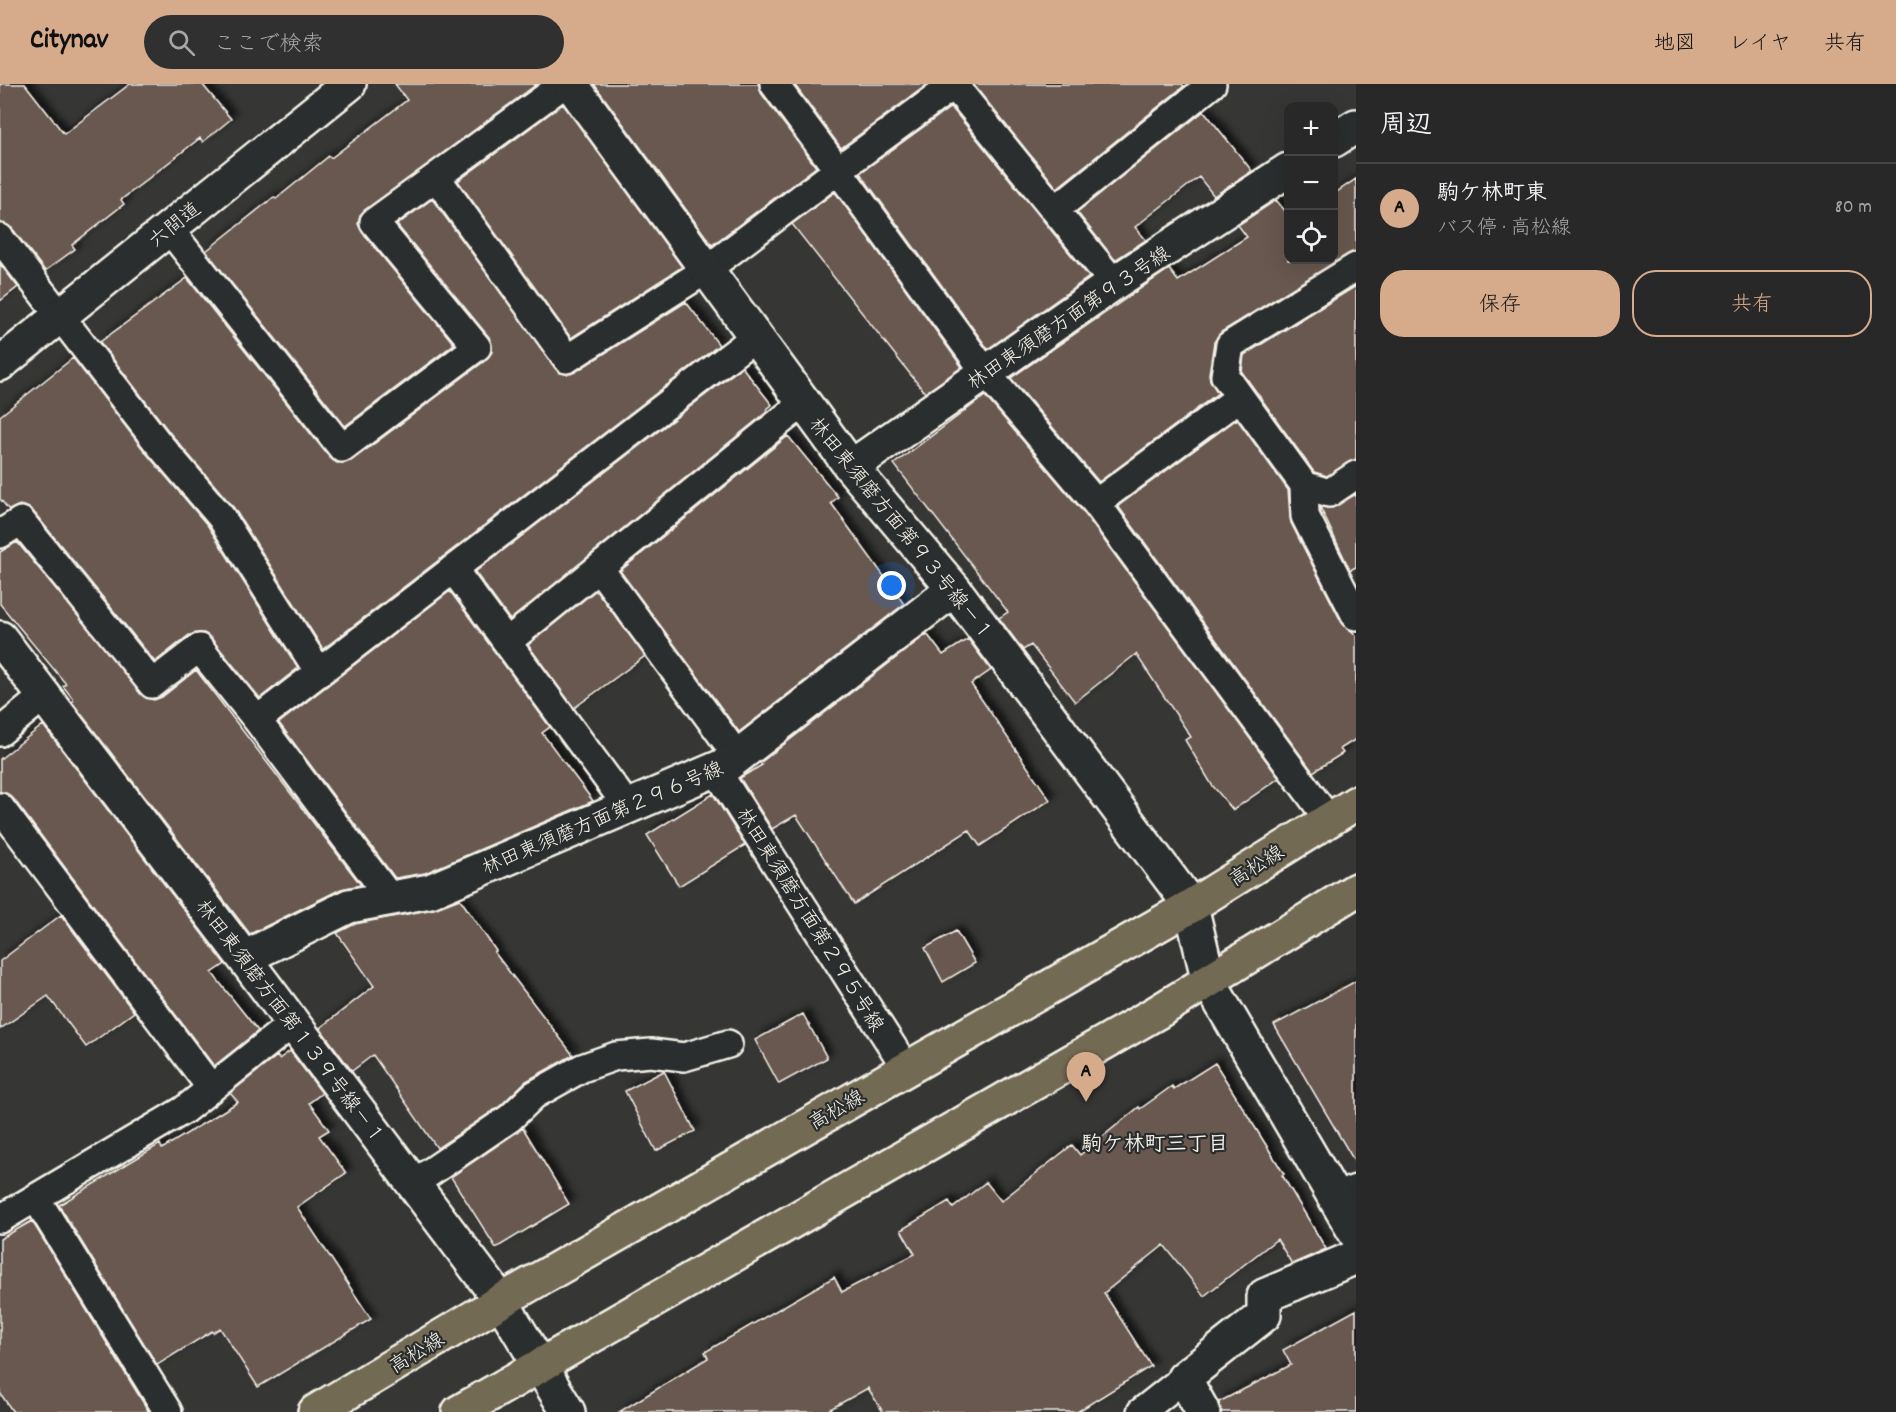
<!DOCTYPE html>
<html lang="ja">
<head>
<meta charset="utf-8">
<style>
  :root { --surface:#282828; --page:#303030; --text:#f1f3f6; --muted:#a5a6a8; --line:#444445; --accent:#d6ab8b }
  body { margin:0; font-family:Dekko,"Klee One",sans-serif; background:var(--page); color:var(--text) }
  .controls { position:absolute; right:18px; top:18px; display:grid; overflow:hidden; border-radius:12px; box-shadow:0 6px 24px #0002 }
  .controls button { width:54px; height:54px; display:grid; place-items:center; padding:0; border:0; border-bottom:2px solid var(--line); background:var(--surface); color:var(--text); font:30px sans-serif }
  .you { position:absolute; left:892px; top:502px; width:21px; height:21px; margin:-15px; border:4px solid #fff; border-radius:50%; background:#1a73e8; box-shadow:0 0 0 9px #1a73e833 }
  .badge { display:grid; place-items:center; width:39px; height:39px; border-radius:50%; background:var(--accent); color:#111; font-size:20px; font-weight:700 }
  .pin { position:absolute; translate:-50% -50px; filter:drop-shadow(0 2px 3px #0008) }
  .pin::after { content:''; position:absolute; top:32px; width:21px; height:18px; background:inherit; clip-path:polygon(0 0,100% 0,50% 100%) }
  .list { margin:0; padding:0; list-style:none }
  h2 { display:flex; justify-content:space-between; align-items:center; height:78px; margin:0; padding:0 24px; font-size:26px }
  h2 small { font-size:20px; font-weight:400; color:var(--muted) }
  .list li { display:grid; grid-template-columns:39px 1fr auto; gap:18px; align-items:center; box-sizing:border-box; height:90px; padding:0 24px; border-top:2px solid var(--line) }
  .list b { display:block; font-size:22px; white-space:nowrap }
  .list p { margin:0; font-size:20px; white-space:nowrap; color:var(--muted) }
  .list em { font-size:20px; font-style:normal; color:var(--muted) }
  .actions { display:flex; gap:12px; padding:18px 24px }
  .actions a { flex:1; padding:14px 0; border:2px solid var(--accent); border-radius:24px; text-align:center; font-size:21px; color:var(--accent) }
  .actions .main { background:var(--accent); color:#111 }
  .icon { flex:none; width:33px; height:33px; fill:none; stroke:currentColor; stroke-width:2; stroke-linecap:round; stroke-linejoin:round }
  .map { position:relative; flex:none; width:1356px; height:1328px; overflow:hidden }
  header { display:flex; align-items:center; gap:36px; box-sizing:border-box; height:84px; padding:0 30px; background:var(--accent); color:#111 }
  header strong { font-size:28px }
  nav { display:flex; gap:33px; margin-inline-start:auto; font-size:21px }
  .search { width:420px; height:54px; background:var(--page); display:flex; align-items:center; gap:15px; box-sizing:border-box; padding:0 21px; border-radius:33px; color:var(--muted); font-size:22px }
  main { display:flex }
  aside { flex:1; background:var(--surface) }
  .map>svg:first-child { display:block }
</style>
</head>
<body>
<header>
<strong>Citynav</strong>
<div class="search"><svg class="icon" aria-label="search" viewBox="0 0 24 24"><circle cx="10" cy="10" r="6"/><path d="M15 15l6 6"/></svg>ここで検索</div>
<nav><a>地図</a><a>レイヤ</a><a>共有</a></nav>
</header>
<main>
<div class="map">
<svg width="1356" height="1328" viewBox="0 0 1356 1328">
  <defs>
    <filter id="shadow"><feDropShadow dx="5.5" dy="-5.5" stdDeviation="3" flood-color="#0009"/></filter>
  </defs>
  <rect width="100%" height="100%" fill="#363635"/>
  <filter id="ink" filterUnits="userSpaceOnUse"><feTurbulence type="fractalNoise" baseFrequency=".0167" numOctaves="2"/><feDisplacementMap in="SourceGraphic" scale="12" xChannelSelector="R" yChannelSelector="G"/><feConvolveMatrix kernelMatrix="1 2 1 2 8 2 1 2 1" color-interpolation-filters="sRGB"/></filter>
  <g filter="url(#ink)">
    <path fill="#685850" stroke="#f4f1e8" stroke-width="1.5" filter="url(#shadow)" d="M0 0H25L64 50 130 0H202L231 35 203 58 200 54 121 116 124 120 72 161 75 165 45 187 12 144 0 139Z
      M395 0H537L360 131 358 140 362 148 454 260 345 342 206 167 274 113 276 115 329 72 331 74 407 16Z
      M594 0H759L761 9 816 83 712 161Z
      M794 0H928L841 64Z
      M973 0H1182L1184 2 1057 104Z
      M563 20 682 183 571 254 458 97Z
      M951 23 1089 193 988 265 860 89Z
      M1204 27 1252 87 1214 112 1199 93 1135 143 1146 156 1115 176 1077 128Z
      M1356 95V167L1348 170 1221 248 1214 258 1209 290 1210 296 1218 309 1099 398 1011 294 1169 185 1178 197 1247 153 1238 141 1276 116 1286 128 1288 127V176H1334V110Z
      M835 108 962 283 925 309 792 140Z
      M432 115 560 289 575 288 686 218 719 261 323 565 234 424 170 349 100 258 187 194 330 374 337 379 351 377 486 276 492 268 489 253 397 141Z
      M0 180 18 203 0 217Z
      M1356 202V375L1327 392 1314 388 1242 288 1244 271Z
      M73 274 146 369 208 442 298 584 260 614 211 554 204 549 189 551 155 578 33 427 20 421 9 426 0 415V332Z
      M742 283 772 321 767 325 768 327 510 536 475 488Z
      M985 312 1084 429 1279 694 1233 726 1212 701 1185 656 1191 653 1136 570 1075 618 1031 561 1023 566 999 534 1008 528 894 380Z
      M1237 335 1288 406 1291 439 1342 539 1356 551V655L1340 665 1343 669 1313 688 1118 422Z
      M788 352 838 413 831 419 904 520 739 648 620 487Z
      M1356 410V483L1350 486 1320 423 1332 424Z
      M17 458 146 614 154 616 162 613 196 586 361 801 341 805 250 850 72 618 74 616 63 602 66 600 0 520V468Z
      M596 506 645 572 574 624 528 561Z
      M450 507 550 643 542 649 593 717 425 789 395 794 279 639Z
      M927 550 943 571 968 555 991 586 971 600 1050 716 980 762 969 746 854 820 796 731 772 745 740 694 762 681 760 679Z
      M43 641 225 880 212 889 258 947 214 982 13 714 0 708V675Z
      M713 710 745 761 679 802 647 751Z
      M460 815 496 867 494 868 573 971 526 997 500 1022 437 1064 373 971 352 987 320 944 374 902 337 849 355 840 433 825Z
      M61 831 134 928 86 963 48 912 0 945V877Z
      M956 847 975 879 943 898 925 864Z
      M1356 897V1080L1274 941Z
      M803 930 827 974 779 1000 755 956Z
      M290 967 322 1009 309 1019 329 1046 319 1052 346 1089 297 1123 371 1235 258 1303 220 1244 213 1249 212 1247 157 1281 59 1121 160 1060 162 1065 238 1018 230 1009 277 972 279 975Z
      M1215 979 1284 1090 1282 1091 1326 1165 1292 1180 1277 1155 1204 1212 1164 1161 1104 1209 1151 1282 1077 1328H883L868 1304 825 1328H619L708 1274 705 1268 834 1193 842 1208 915 1170 901 1146 949 1117 953 1124 986 1098 1001 1117 1072 1061 1080 1071 1139 1023 1140 1025 1172 1002 1174 1005Z
      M664 987 695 1047 656 1067 625 1007Z
      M523 1044 569 1120 496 1164 451 1093Z
      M32 1137 149 1328H13L0 1309V1155Z
      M1356 1226V1328H1222L1219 1318 1291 1281 1283 1266Z"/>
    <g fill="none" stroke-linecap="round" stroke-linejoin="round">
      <g stroke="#f4f1e8" stroke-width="32">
        <path id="service" d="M953 0 1114 199
          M955 0 838 86 986 289 1096 419 1329 736
          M436 93 567 275 706 186 838 86 774 0
          M1055 126 1212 0
          M169 145 342 364 477 263 374 138 564 0
          M0 154 158 359 221 433 319 588
          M1356 183 1230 261 1225 292 1304 401 1329 409 1356 391
          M1304 401 1305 432 1356 532
          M1096 419 1240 313
          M0 450 21 437 152 600 199 564 257 636
          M599 484 738 673
          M453 485 628 723
          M507 558 803 319
          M0 648 44 612
          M716 686 906 984
          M0 723 211 1004
          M391 815 257 636 755 253
          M413 1100 510 1034 534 1011 582 984 616 972 651 969 684 973 728 960
          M1334 1113 1356 1105
          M36 1114 168 1328
          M0 1135 184 1026 293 939
          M1141 1328 1184 1294"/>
      </g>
      <g stroke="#f4f1e8" stroke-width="38">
        <path id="minor" d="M571 0 851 383 954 505 1191 822 1209 898 1356 1150
          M1334 56 1356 42
          M0 280 349 0
          M851 383 1114 199 1288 86
          M0 554 244 874 501 1217 568 1328
          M244 874 349 822 430 807 728 680 954 505
          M1203 1328 1184 1294 1264 1231V1212L1356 1173"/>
      </g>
      <g stroke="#f4f1e8" stroke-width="38">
        <path id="primary" d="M315 1328 501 1217 1191 822 1356 719
          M459 1328 1156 929 1356 806"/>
      </g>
      <use href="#service" stroke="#2a2d2e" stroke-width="27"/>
      <use href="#minor" stroke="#2a2d2e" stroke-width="33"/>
      <use href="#primary" stroke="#736b52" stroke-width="33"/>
    </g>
  </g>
  <g text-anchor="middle" stroke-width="4.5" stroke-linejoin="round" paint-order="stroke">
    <g font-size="20" fill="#f4f1e8" stroke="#2a2d2e">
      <text transform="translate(174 140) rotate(-39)" y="7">六間道</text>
      <text transform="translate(1068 233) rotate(-34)" y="7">林田東須磨方面第９３号線</text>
      <text transform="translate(902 444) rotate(51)" y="7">林田東須磨方面第９３号線－１</text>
      <text transform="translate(602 733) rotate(-23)" y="7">林田東須磨方面第２９６号線</text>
      <text transform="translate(1256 781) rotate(-32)" y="7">高松線</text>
      <text transform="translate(811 835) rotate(58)" y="7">林田東須磨方面第２９５号線</text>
      <text transform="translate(291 937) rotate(53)" y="7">林田東須磨方面第１３９号線－１</text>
      <text transform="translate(836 1025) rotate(-30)" y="7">高松線</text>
      <text transform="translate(416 1268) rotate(-31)" y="7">高松線</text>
    </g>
    <g font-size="21" font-weight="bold" fill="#f4f1e8" stroke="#2a2d2e">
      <text x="1155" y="1066">駒ケ林町三丁目</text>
    </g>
  </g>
</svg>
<div class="controls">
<button>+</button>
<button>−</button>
<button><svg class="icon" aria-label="locate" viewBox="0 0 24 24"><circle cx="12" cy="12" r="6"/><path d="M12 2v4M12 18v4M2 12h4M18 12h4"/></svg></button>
</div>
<div class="you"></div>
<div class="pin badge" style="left:1086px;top:1018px">A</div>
</div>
<aside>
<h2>周辺<small></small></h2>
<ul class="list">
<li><span class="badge">A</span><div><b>駒ケ林町東</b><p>バス停 · 高松線</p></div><em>80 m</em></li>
</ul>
<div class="actions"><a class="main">保存</a><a>共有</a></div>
</aside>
</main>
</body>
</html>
